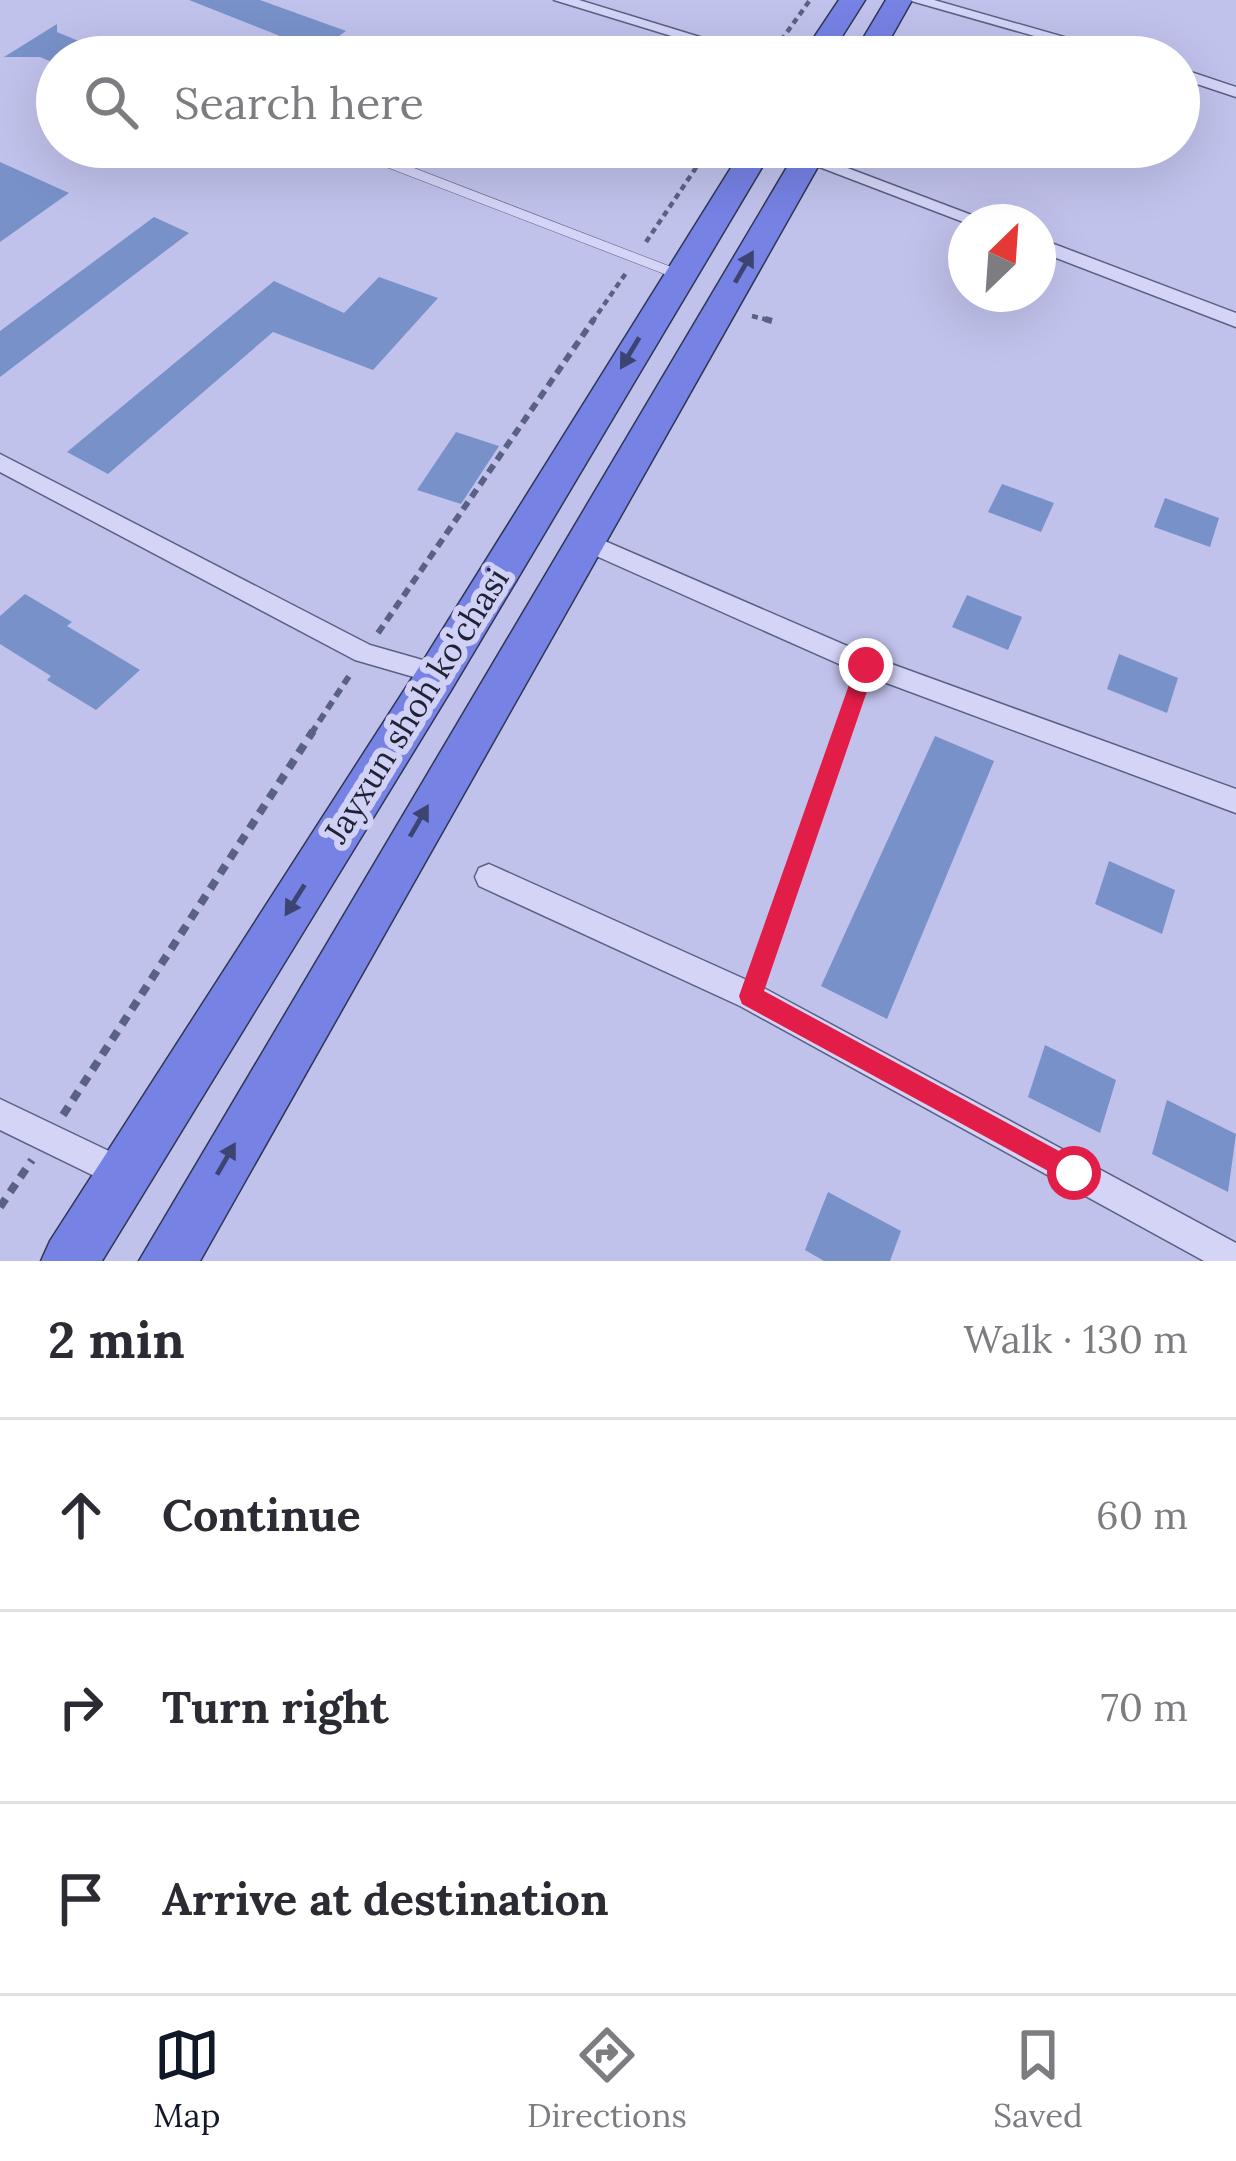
<!DOCTYPE html>
<html lang="en">
<head>
<meta charset="utf-8">
<style>
  :root { --surface:#fff; --page:#f7f7f7; --text:#2b2b33; --muted:#7c7c81; --line:#e1e1e2; --accent:#111827 }
  body { margin:0; font-family:Lora,serif; background:var(--page); color:var(--text) }
  .compass { position:absolute; left:948px; top:204px; width:108px; height:108px; border-radius:50%; background:var(--surface); box-shadow:0 12px 48px #0002; rotate:25deg }
  .stop { position:absolute; width:36px; height:36px; margin:-27px; border:9px solid #e11d48; border-radius:50%; background:#fff }
  .stop.end { background:#e11d48; border-color:#fff; box-shadow:0 3px 12px #0008 }
  .list { margin:0; padding:0; list-style:none }
  h2 { display:flex; justify-content:space-between; align-items:center; height:156px; margin:0; padding:0 48px; font-size:51px }
  h2 small { font-size:39px; font-weight:400; color:var(--muted) }
  .list li { display:grid; grid-template-columns:78px 1fr auto; gap:36px; align-items:center; box-sizing:border-box; height:192px; padding:0 48px; border-top:3px solid var(--line) }
  .list b { display:block; font-size:45px; white-space:nowrap }
  .list em { font-size:39px; font-style:normal; color:var(--muted) }
  .icon { flex:none; width:66px; height:66px; fill:none; stroke:currentColor; stroke-width:2; stroke-linecap:round; stroke-linejoin:round }
  .map { position:relative; flex:none; width:1236px; height:1261px; overflow:hidden }
  .search { position:absolute; background:var(--surface); box-shadow:0 12px 48px #0002; left:36px; right:36px; top:36px; height:132px; display:flex; align-items:center; gap:30px; box-sizing:border-box; padding:0 42px; border-radius:66px; color:var(--muted); font-size:45px }
  .sheet { height:732px; background:var(--surface) }
  nav { display:flex; justify-content:space-around; align-items:center; box-sizing:border-box; height:168px; border-top:3px solid var(--line); background:var(--surface); font-size:33px; color:var(--muted) }
  nav a { display:grid; justify-items:center; gap:6px }
  nav .on { color:var(--accent) }
  .map>svg:first-child { display:block }
</style>
</head>
<body>
<div class="map">
<svg width="1236" height="1261" viewBox="0 0 1236 1261">
  <rect width="100%" height="100%" fill="#c1c2ec"/>
  <path fill="#7891c9" d="M189 0H260L346 31 318 51Z
    M57 24V32L117 57H57V64L40 57H4Z
    M0 162 69 193 0 242Z
    M154 217 189 233 0 377V331Z
    M379 277 438 298 373 370 273 332 108 474 67 452 274 281 344 313Z
    M456 432 499 446 461 504 417 490Z
    M1002 484 1054 503 1041 532 988 512Z
    M1165 498 1219 518 1210 547 1154 527Z
    M25 594 72 622 67 626 140 670 96 710 47 680 51 676 0 644V616Z
    M967 595 1022 617 1008 650 952 627Z
    M1119 654 1178 678 1167 713 1107 689Z
    M935 736 994 761 887 1019 821 986Z
    M1109 861 1175 890 1162 934 1095 904Z
    M1045 1045 1116 1080 1100 1133 1028 1097Z
    M1167 1100 1236 1134 1228 1192 1152 1154Z
    M828 1192 901 1231 890 1261H824L805 1250Z"/>
  <g fill="none" stroke-linecap="round" stroke-linejoin="round">
    <g stroke="#596285" stroke-width="10">
      <path id="service-far2" d="M347 147 677 274"/>
    </g>
    <g stroke="#596285" stroke-width="14">
      <path id="service-far1" d="M842 734 866 665"/>
    </g>
    <g stroke="#596285" stroke-width="18">
      <path id="service" d="M750 996 843 731"/>
    </g>
    <g stroke="#596285" stroke-width="3">
      <path id="minor" d="M554 0H579L765 57H740Z
        M908 0H934L1134 57H1108Z
        M1179 68 1236 87V97L1179 78Z
        M767 147H792L990 222 966 223Z
        M1038 238 1236 313V327L1038 251Z
        M0 454 370 645 447 667 450 674 447 681 438 684 355 660 0 472Z
        M584 532 875 658 1236 789V813L857 672 576 547 573 541 576 535Z
        M489 864 760 986 1236 1243V1261H1204L740 1006 479 886 475 877 479 868Z
        M0 1099 134 1163 139 1174 134 1185 123 1190 0 1130Z"/>
    </g>
    <g stroke="#2e3753" stroke-width="3">
      <path id="trunk" d="M839 0H865L829 57H801Z
        M886 0H912L880 57H852Z
        M744 147H774L453 687 102 1261H41L50 1241 423 661Z
        M799 147H829L200 1261H139Z"/>
    </g>
    <path stroke="#596285" stroke-width="4.5" stroke-dasharray="6 4.5" stroke-linecap="butt" d="M775 49 810 0
      M646 242 710 147
      M752 316 772 321
      M592 322 626 273"/>
    <path stroke="#596285" stroke-width="6" stroke-dasharray="9 6" stroke-linecap="butt" d="M765 319 772 321
      M378 633 594 319
      M311 734 351 673"/>
    <path stroke="#596285" stroke-width="8" stroke-dasharray="10 8" stroke-linecap="butt" d="M63 1115 313 731
      M0 1207 32 1160"/>
    <use href="#service-far2" stroke="#d4d4f7" stroke-width="9"/>
    <use href="#service-far1" stroke="#d4d4f7" stroke-width="10"/>
    <use href="#service" stroke="#d4d4f7" stroke-width="15"/>
    <use href="#minor" fill="#d4d4f7" fill-rule="evenodd"/>
    <use href="#trunk" fill="#7682e4" fill-rule="evenodd"/>
  </g>
  <defs><path id="oneway-solid" d="M-6-.8H1V-3.2L6.5 0L1 3.2V.8H-6Z" transform="scale(3)"/></defs>
  <g fill="#3c4472">
    <use href="#oneway-solid" transform="translate(744 267) rotate(-60)"/>
    <use href="#oneway-solid" transform="translate(630 353) rotate(121)"/>
    <use href="#oneway-solid" transform="translate(419 821) rotate(-60)"/>
    <use href="#oneway-solid" transform="translate(295 900) rotate(122)"/>
    <use href="#oneway-solid" transform="translate(226 1159) rotate(-60)"/>
  </g>
  <path fill="#e11d48" d="M866 657 876 665 764 991 1083 1164 1087 1173 1083 1182 1074 1185 742 1004 739 996 856 665Z"/>
  <g text-anchor="middle" stroke-width="12" stroke-linejoin="round" paint-order="stroke">
    <g font-size="33" fill="#1d2335" stroke="#d0d1f4">
      <text transform="translate(416 705) rotate(-58)" y="12">Jayxun shoh ko'chasi</text>
    </g>
  </g>
</svg>
<svg class="compass" viewBox="-18 -18 36 36"><path d="M0-13l5 13h-10z" fill="#e53935"/><path d="M0 13l5-13h-10z" fill="#7c7c81"/></svg>
<div class="stop" style="left:1074px;top:1173px"></div>
<div class="stop end" style="left:866px;top:665px"></div>
<div class="search"><svg class="icon" aria-label="search" viewBox="0 0 24 24"><circle cx="10" cy="10" r="6"/><path d="M15 15l6 6"/></svg>Search here</div>
</div>
<section class="sheet">
<h2>2 min<small>Walk · 130 m</small></h2>
<ul class="list">
<li><svg class="icon" aria-label="ahead" viewBox="0 0 24 24"><path d="M12 20V5M6 11l6-6 6 6"/></svg><div><b>Continue</b></div><em>60 m</em></li>
<li><svg class="icon" aria-label="right" viewBox="0 0 24 24"><path d="M7 20v-9h11M14 6l5 5-5 5"/></svg><div><b>Turn right</b></div><em>70 m</em></li>
<li><svg class="icon" aria-label="arrive" viewBox="0 0 24 24"><path d="M6 21V4h12l-3 4 3 4H6"/></svg><div><b>Arrive at destination</b></div></li>
</ul>
</section>
<nav>
<a class="on"><svg class="icon" aria-label="map" viewBox="0 0 24 24"><path d="M3 6l6-2 6 2 6-2v14l-6 2-6-2-6 2zM9 4v14M15 6v14"/></svg>Map</a>
<a><svg class="icon" aria-label="directions" viewBox="0 0 24 24"><path d="M12 3l9 9-9 9-9-9zM9 14v-3h6M13 9l2 2-2 2"/></svg>Directions</a>
<a><svg class="icon" aria-label="saved" viewBox="0 0 24 24"><path d="M7 4h10v16l-5-4-5 4z"/></svg>Saved</a>
</nav>
</body>
</html>
